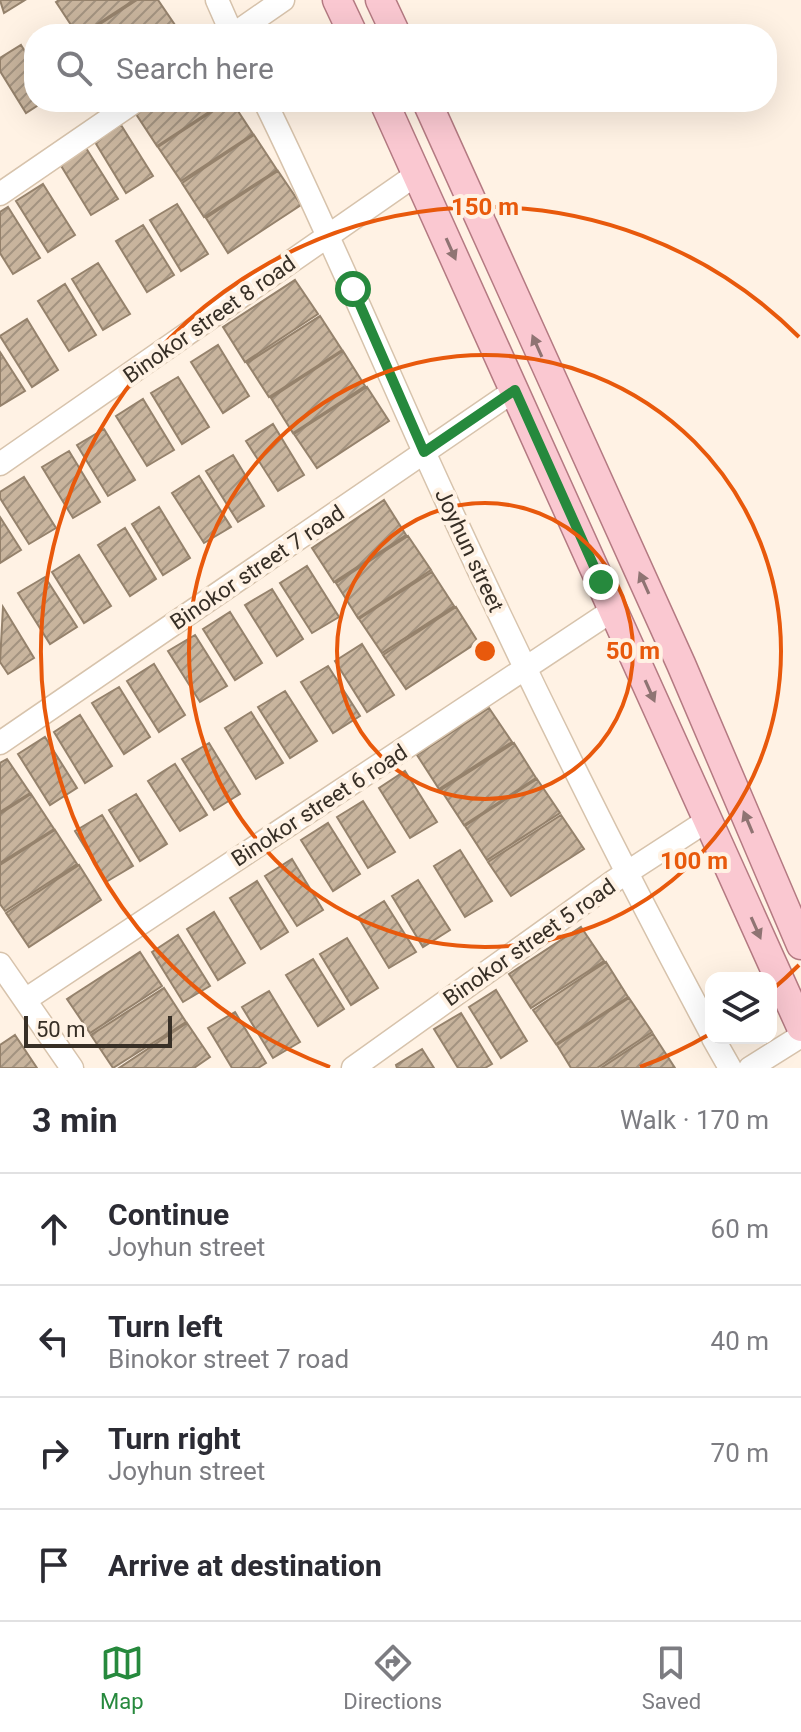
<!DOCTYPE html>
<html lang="en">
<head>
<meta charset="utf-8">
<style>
  :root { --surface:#fff; --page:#f7f7f7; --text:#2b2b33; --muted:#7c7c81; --line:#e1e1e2; --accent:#26893d }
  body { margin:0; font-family:Roboto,sans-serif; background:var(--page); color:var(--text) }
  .controls { position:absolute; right:24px; bottom:24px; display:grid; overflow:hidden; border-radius:16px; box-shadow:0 8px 32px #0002 }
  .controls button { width:72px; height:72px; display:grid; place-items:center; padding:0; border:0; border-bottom:2px solid var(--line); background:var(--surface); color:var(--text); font:40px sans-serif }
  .scale { position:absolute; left:24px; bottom:20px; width:148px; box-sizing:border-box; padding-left:8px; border:4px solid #372f26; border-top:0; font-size:22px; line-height:28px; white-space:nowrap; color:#372f26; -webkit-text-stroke:6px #fff2e4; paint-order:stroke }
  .stop { position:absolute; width:24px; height:24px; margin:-18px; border:6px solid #26893d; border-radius:50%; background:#fff }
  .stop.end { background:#26893d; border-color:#fff; box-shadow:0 2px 8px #0008 }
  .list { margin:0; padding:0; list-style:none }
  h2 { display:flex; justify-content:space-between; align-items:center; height:104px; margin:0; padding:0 32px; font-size:34px }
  h2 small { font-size:26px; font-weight:400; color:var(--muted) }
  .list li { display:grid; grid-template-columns:52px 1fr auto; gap:24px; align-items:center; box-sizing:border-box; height:112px; padding:0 32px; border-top:2px solid var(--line) }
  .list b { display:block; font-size:30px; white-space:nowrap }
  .list p { margin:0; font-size:26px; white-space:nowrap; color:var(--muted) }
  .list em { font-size:26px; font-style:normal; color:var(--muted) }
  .icon { flex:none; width:44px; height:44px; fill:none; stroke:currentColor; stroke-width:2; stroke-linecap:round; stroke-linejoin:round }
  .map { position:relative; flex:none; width:801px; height:1068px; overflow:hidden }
  .search { position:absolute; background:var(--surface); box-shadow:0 8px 32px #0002; left:24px; right:24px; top:24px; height:88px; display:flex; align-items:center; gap:20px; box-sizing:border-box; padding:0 28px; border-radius:32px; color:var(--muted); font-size:30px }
  .sheet { height:552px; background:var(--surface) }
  nav { display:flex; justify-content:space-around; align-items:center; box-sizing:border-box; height:112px; border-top:2px solid var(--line); background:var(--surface); font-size:22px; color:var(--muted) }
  nav a { display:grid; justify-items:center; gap:4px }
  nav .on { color:var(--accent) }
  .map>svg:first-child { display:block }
</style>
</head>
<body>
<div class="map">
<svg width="801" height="1068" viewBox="0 0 801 1068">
  <defs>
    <pattern id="building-hatch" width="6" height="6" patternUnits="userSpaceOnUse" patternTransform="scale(2)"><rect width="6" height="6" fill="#c8b49d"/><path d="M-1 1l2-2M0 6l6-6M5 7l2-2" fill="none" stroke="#a39380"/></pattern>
  </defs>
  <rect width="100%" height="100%" fill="#fff2e4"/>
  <path fill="url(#building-hatch)" stroke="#95826c" stroke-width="2" d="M0 0H25L4 13Z
    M59 0H134L82 34H77L56 2Z
    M137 0H158L175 25 160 34H85Z
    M21 45 34 66V102H43L26 113 0 71V58Z
    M148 102H224L157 146 134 111Z
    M227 102H232L253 134 181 181 158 147Z
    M121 125 153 176 126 193 95 142Z
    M254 135 277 170 204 217 182 183Z
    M86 148 118 199 91 215 60 164Z
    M278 171 301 205 228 253 206 218Z
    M43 184 75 235 48 252 16 201Z
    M177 204 208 254 181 271 150 220Z
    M8 207 40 258 13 274 0 253V212Z
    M143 225 174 275 147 292 116 241Z
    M98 263 130 314 103 330 72 279Z
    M295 280 318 314 245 362 223 327Z
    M65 284 96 335 69 351 38 301Z
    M320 316 342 350 269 397 247 363Z
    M27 319 58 370 32 387 0 336Z
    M218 345 249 396 223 413 191 362Z
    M343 351 365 386 293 433 271 398Z
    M0 352 25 391 0 406Z
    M178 377 209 427 182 444 151 393Z
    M367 387 389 421 317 468 294 434Z
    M143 399 174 450 147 466 116 416Z
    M273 424 304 475 278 491 246 441Z
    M104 429 135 480 108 496 77 445Z
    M69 451 100 502 73 518 42 467Z
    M233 455 264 506 238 522 206 471Z
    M199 476 231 527 204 543 172 493Z
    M24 477 56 528 29 544 0 498V492Z
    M384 500 406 535 334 582 312 548Z
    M159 507 190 558 163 575 132 524Z
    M0 517 21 550 0 563Z
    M125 528 156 579 130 596 98 545Z
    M408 536 431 570 358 618 336 583Z
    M79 555 111 606 84 623 52 572Z
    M307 566 339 617 312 633 280 583Z
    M432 572 454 606 382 653 359 619Z
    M45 577 77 627 50 644 18 593Z
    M272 589 303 639 277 656 245 605Z
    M3 607 34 658 8 674 0 662Z
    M456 607 478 642 406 689 383 655Z
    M230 612 262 663 235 680 203 629Z
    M195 635 227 686 200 702 168 651Z
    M362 644 394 695 367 712 335 661Z
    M154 664 185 715 159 732 127 681Z
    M328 666 360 716 333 733 301 682Z
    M119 687 150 737 124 754 92 703Z
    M285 691 317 741 290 758 258 707Z
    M489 708 512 742 439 789 417 755Z
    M251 712 283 763 256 779 225 728Z
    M80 715 112 766 85 783 54 732Z
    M45 737 77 788 50 805 18 754Z
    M209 743 240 794 214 810 182 759Z
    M514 743 536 778 464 825 441 790Z
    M7 759 30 793 0 812V763Z
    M175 764 207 815 180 831 148 781Z
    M405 771 437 822 410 838 379 788Z
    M537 779 560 813 487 860 465 826Z
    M31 794 54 829 0 863V814Z
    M136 794 167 844 140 861 109 810Z
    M363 801 395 852 368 868 337 817Z
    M102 815 133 866 106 882 75 831Z
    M561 815 584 849 511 896 488 862Z
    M328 823 360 874 333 891 301 840Z
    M55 830 77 864 5 911 0 904V865Z
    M460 850 492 901 465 917 434 866Z
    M292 859 323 910 297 926 265 876Z
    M79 865 101 900 29 947 6 913Z
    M418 880 450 930 423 947 392 896Z
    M257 881 288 932 261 949 230 898Z
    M384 901 416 952 389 968 358 917Z
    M214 912 245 963 218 980 187 929Z
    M581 927 604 961 531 1008 509 974Z
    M178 935 210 986 183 1002 152 952Z
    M347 938 378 988 351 1005 320 954Z
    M140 952 162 986 90 1033 67 999Z
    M313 959 344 1009 318 1026 286 975Z
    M606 962 628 997 556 1044 533 1010Z
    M164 988 186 1022 113 1068 91 1035Z
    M496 990 527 1041 501 1058 469 1007Z
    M269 991 300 1042 273 1058 242 1007Z
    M629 998 652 1032 597 1068H571L557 1045Z
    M235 1012 266 1063 258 1068H232L208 1028Z
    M461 1013 492 1064 485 1068H458L434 1029Z
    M187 1023 210 1057 194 1068H119Z
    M653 1034 675 1068H601Z
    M15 1035 37 1068H0V1045Z
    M422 1049 434 1068H397L396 1065Z"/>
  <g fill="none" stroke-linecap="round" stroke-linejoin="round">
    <g stroke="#d7c3ac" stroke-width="25">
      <path id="minor" d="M217 0 232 34
        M234 34 283 0
        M265 102C322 218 372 336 425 454 514 650 609 843 711 1033
        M0 194 134 102
        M0 464 417 174
        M0 743 515 390
        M0 964 72 1068
        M25 1000 613 610
        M713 1038 730 1068
        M353 1068 614 881 708 820
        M750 1068 801 1036"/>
    </g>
    <g stroke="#b47a82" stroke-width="31">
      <path id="major" d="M337 0 353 34
        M380 0 396 34
        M384 102 801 1027
        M427 102 681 664 801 945"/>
    </g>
    <use href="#minor" stroke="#fff" stroke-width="22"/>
    <use href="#major" stroke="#fac8d1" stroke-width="28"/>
  </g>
  <defs><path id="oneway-solid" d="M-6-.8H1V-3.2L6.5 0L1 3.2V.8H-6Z" transform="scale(2)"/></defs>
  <g fill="#8f7473">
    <use href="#oneway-solid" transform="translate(451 249) rotate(66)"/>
    <use href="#oneway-solid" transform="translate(537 346) rotate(-114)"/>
    <use href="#oneway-solid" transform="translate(644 583) rotate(-114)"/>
    <use href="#oneway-solid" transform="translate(650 691) rotate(66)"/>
    <use href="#oneway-solid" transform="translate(748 822) rotate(-113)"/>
    <use href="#oneway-solid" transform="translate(756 928) rotate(66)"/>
  </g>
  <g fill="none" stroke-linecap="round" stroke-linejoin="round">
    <path stroke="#26893d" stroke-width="10" d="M353 289 424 452 515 390 601 582"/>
  </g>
  <g fill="none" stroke="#e8590c" stroke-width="4">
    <circle cx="485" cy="651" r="148"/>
    <circle cx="485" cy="651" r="296"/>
    <path d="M799 965A444 444 0 0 1 773 989M710 1034A444 444 0 0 1 640 1067M330 1067A444 444 0 1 1 799 337"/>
  </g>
  <g text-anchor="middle" stroke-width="8" stroke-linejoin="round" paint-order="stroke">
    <g font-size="22" fill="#372f26" stroke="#fff2e4">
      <text transform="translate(209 319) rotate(-35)" y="8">Binokor street 8 road</text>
      <text transform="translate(470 550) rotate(65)" y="8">Joyhun street</text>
      <text transform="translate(257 567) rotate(-34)" y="8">Binokor street 7 road</text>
      <text transform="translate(319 805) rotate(-33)" y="8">Binokor street 6 road</text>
      <text transform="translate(529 942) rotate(-35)" y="8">Binokor street 5 road</text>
    </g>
  </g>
  <circle cx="485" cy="651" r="12" fill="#e8590c" stroke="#fff2e4" stroke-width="4"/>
  <g font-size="24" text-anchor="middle" font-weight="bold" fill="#e8590c" stroke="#fff2e4" stroke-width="8" stroke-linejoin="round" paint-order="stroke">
    <text x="485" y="215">150 m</text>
    <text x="633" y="659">50 m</text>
    <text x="694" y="869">100 m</text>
  </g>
</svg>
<div class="controls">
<button><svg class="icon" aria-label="layers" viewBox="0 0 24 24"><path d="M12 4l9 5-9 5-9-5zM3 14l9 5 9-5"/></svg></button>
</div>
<div class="scale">50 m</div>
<div class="stop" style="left:353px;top:289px"></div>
<div class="stop end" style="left:601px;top:582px"></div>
<div class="search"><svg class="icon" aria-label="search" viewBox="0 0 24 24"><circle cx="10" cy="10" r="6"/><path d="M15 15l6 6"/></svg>Search here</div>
</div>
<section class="sheet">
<h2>3 min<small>Walk · 170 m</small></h2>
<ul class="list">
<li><svg class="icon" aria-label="ahead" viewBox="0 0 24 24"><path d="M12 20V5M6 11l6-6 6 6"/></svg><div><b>Continue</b><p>Joyhun street</p></div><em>60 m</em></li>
<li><svg class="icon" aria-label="left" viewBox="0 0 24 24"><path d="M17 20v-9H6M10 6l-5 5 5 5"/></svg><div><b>Turn left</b><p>Binokor street 7 road</p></div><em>40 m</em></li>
<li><svg class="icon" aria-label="right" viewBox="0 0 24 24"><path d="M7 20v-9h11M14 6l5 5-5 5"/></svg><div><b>Turn right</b><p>Joyhun street</p></div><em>70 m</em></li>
<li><svg class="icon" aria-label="arrive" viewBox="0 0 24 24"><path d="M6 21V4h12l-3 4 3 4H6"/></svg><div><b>Arrive at destination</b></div></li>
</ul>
</section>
<nav>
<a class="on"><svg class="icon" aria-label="map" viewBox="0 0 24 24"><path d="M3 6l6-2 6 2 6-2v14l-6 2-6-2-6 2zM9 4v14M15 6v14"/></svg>Map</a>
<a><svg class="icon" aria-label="directions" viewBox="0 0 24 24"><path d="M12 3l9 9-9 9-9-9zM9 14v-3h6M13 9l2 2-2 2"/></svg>Directions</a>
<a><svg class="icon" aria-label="saved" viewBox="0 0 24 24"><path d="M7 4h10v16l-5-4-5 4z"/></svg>Saved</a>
</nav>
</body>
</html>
